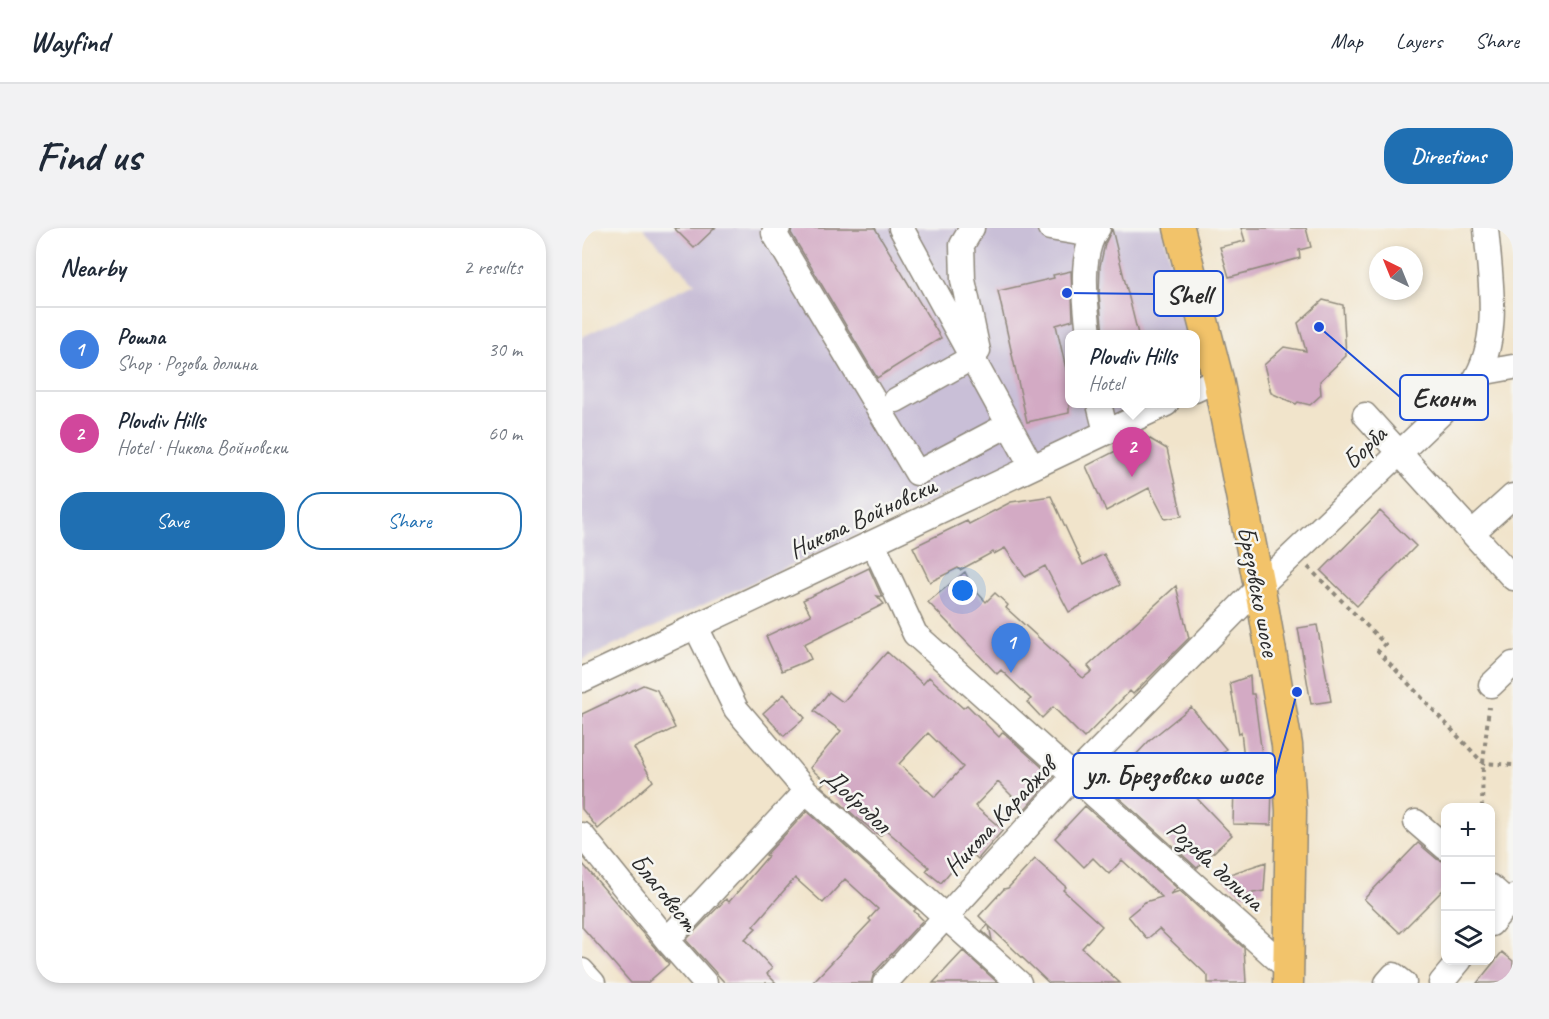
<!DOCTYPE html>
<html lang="en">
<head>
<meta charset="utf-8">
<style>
  :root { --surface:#fff; --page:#f2f2f3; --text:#1f2937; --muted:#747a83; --line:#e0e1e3; --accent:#1f6fb2 }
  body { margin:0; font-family:Caveat,sans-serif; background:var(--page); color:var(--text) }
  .controls { position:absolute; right:18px; bottom:18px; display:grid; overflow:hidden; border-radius:12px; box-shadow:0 3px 9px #0003 }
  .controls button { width:54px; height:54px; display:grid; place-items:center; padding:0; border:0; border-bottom:2px solid var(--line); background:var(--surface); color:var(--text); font:30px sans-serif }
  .compass { position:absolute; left:787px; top:18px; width:54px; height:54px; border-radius:50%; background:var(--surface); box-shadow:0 3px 9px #0003; rotate:317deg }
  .you { position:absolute; left:381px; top:363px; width:21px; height:21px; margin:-15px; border:4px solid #fff; border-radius:50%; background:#1a73e8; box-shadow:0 0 0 9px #1a73e833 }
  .badge { display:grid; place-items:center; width:39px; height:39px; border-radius:50%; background:var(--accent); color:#fff; font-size:20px; font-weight:700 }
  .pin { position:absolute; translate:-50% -50px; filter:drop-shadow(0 2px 3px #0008) }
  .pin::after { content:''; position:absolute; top:32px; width:21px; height:18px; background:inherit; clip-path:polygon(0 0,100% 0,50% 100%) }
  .popup { position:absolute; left:483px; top:102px; width:135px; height:78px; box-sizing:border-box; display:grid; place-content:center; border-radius:12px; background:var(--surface); filter:drop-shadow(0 2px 4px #0005); font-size:20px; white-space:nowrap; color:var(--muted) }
  .popup b { font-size:22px; color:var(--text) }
  .popup::after { content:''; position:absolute; left:50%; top:100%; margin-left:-12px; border:12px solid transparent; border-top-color:var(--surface) }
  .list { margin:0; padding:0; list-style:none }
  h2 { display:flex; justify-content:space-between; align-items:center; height:78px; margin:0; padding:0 24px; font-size:26px }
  h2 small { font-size:20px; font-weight:400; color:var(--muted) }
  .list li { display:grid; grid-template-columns:39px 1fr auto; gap:18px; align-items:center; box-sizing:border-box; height:84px; padding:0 24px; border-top:2px solid var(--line) }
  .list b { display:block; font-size:22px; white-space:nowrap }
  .list p { margin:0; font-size:20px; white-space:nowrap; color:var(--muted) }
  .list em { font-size:20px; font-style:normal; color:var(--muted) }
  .actions { display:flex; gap:12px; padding:18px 24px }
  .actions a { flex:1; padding:14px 0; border:2px solid var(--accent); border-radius:24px; text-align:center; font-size:21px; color:var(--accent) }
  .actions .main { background:var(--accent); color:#fff }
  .icon { flex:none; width:33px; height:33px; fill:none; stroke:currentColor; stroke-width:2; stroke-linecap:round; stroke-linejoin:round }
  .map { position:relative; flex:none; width:931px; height:755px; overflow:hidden; border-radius:24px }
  header { display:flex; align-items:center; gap:36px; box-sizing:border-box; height:84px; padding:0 30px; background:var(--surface); border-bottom:2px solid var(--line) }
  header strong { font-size:28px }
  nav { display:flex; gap:33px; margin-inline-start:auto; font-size:21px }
  .intro { display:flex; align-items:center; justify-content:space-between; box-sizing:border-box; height:144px; padding:0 36px }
  h1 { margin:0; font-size:42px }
  .button { padding:15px 27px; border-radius:24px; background:var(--accent); color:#fff; font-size:21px; font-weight:700 }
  main { display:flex; gap:36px; padding:0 36px }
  aside { flex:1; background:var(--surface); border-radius:24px; box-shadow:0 3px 9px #0003 }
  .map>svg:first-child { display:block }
</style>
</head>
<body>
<header>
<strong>Wayfind</strong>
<nav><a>Map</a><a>Layers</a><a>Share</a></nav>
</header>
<div class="intro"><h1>Find us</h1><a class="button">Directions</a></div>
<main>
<aside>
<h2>Nearby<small>2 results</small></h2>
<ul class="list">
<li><span class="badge" style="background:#3f7fe0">1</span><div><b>Рошла</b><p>Shop · Розова долина</p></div><em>30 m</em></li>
<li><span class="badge" style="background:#d1479c">2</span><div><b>Plovdiv Hills</b><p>Hotel · Никола Войновски</p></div><em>60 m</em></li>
</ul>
<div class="actions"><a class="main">Save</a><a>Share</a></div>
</aside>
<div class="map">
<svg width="931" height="755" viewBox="0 0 931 755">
  <rect width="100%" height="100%" fill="#f6f6f2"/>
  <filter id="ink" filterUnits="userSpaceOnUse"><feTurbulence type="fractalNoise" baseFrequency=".0167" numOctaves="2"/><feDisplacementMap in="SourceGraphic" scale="12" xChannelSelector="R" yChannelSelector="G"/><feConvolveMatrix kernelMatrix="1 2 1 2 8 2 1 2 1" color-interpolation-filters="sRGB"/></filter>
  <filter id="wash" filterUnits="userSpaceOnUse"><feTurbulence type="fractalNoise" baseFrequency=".008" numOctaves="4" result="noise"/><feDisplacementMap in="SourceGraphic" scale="24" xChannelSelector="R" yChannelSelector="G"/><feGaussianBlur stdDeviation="1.35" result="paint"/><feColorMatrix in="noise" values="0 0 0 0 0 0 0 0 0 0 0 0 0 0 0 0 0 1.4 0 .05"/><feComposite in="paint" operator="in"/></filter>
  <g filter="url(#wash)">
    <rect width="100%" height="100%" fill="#f1e4cb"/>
    <path fill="#c9bfd7" d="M61 0H580L606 106H487V176H563L0 432V109L113 55Z"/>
    <g id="blocks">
      <path fill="#d3aac4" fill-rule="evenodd" d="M92 0H133L112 20Z
        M210 0H293L359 110 295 150 209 5Z
        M659 0H724L729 19 717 22 718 30 647 49 638 19 663 13Z
        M530 1 556 106H521L517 66 518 38 523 16Z
        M489 43 491 92 474 97 487 154V185L445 194 416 63 472 50 471 47Z
        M741 72 761 77 764 128 738 153 739 167 728 177 716 174 714 176 689 165 682 137 702 119 724 123 716 95Z
        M563 208 585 221 600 288 583 291 567 260 524 283 504 238Z
        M469 268 501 337 522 326 538 357 487 384 463 338 443 349 423 320 412 326 411 324 378 342 376 340 348 354 331 319 385 293 387 296 429 274Z
        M798 283 834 318 775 378 739 343Z
        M287 340 300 369 295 368 302 376 222 416 229 431 200 443 184 408 229 387 221 372Z
        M383 344 391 360 404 374 413 365 426 377 424 380 501 450 510 443 506 438 594 358 607 410 551 466 548 463 502 510 471 479 460 490 445 474 449 471 419 442 415 446 346 374Z
        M735 397 749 473 729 476 716 400Z
        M305 424 341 456 347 449 381 480 385 477 417 509 421 504 471 549 443 581 416 554 393 578 421 602 396 631 386 622 359 655 344 643 347 639 304 602 298 608 274 589 239 558 243 553 228 540 259 503 232 483 247 464 261 474ZM346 505 381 539 353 569 317 536Z
        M668 448 669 466H672L684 557H690L689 597 651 596 652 556 665 557 659 504 657 506 648 455Z
        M61 457 75 462 93 500 52 520 71 553 16 601 0 581V486Z
        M202 466 223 490 202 508 181 485Z
        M609 479 644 521 607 562 650 607 615 640 524 558 568 512Z
        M503 578 595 660 588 666 598 663 662 720 664 755H626V748L577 701 565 711 546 688 563 674 580 669 540 632 527 646 511 630 502 639 473 610Z
        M225 583 334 681 332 683 341 692 292 745 289 755H230L289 693 287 691 296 681 263 651 241 675 213 650 171 698 174 700 163 711 190 740 185 746 194 755H143L104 712 144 671 147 674 186 628 184 627Z
        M836 615 855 631 864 634V659L818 705 782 671Z
        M453 631 484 659 481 662 520 698 500 720 538 755H467L407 698 410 712 400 703 406 697 397 688 422 661 426 660Z
        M684 634 682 663 660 667 639 649Z
        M0 635 87 736 65 755H49L0 699Z
        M381 723 416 755H351Z
        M920 724 931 733V755H895Z"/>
    </g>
  </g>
  <g filter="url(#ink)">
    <use href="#blocks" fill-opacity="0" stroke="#8e887b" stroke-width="1.5"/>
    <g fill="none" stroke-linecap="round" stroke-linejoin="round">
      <g stroke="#8e887b" stroke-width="27">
        <path id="minor" d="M196 0 192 5 335 245 426 197
          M319 0 450 239
          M390 0 380 17 381 52 396 123
          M468 0 510 7
          M507 106C504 77 496 25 516 0
          M898 145 931 139
          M613 162 636 151
          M314 172 391 129
          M517 176 524 204
          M783 187 931 350
          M890 305 931 268
          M291 315 333 406 703 738
          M114 399 154 481 224 563 437 755
          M0 452 584 176
          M909 457 931 436
          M834 594 864 620
          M0 607 85 712 123 755
          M909 659 926 674
          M909 696 931 669
          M85 712 224 563
          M0 743 11 755
          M303 755 492 548 677 359 891 155C920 111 908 50 904 0
          M805 755 812 747 822 755
          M859 755 878 732"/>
      </g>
      <g stroke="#8e887b" stroke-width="33">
        <path id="major" d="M597 0 636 151 682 383 705 517 709 583 706 755"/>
      </g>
      <path stroke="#8e887b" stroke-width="4" stroke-dasharray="4.5 4.5" stroke-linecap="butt" d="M726 339 803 416 796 423 901 535 931 537
        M900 580 901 535 907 479"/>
      <use href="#minor" stroke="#fff" stroke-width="24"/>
      <use href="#major" stroke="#f2c36a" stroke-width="30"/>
    </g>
  </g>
  <g text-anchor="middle" stroke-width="5" stroke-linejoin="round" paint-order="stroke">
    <g font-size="26" fill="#2b2b2b" stroke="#f6f6f2">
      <text transform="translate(782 219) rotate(-44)" y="9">Борба</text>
      <text transform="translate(280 289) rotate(-25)" y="9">Никола Войновски</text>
      <text transform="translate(677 363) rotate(79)" y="9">Брезовско шосе</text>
      <text transform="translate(276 572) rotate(43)" y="9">Добродол</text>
      <text transform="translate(417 588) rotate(-47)" y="9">Никола Караджов</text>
      <text transform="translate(634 637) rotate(42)" y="9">Розова долина</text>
      <text transform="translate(83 664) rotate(51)" y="9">Благовест</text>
    </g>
  </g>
  <path fill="none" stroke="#1d4ed8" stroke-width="2" d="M485 65L572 66M737 99L818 169M715 464L693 547"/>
  <g fill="#1d4ed8" stroke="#f6f6f2" stroke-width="2">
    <circle cx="485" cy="65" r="6"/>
    <circle cx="737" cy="99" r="6"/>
    <circle cx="715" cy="464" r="6"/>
  </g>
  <g fill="#f6f6f2" stroke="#1d4ed8" stroke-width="2">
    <rect x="572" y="43" width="69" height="45" rx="6"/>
    <rect x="818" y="147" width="88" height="45" rx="6"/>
    <rect x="491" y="525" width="202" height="45" rx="6"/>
  </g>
  <g font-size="27" text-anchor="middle" font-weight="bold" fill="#2b2b2b">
    <text x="607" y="75">Shell</text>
    <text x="862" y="179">Еконт</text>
    <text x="592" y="556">ул. Брезовско шосе</text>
  </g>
</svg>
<div class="controls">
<button>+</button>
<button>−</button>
<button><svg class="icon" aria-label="layers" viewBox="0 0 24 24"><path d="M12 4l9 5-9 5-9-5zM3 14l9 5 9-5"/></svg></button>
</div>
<svg class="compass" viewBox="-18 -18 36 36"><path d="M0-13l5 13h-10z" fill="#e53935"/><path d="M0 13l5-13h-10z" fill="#747a83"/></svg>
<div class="you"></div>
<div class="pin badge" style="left:429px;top:445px;background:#3f7fe0">1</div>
<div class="pin badge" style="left:550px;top:249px;background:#d1479c">2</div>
<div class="popup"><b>Plovdiv Hills</b>Hotel</div>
</div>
</main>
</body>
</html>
